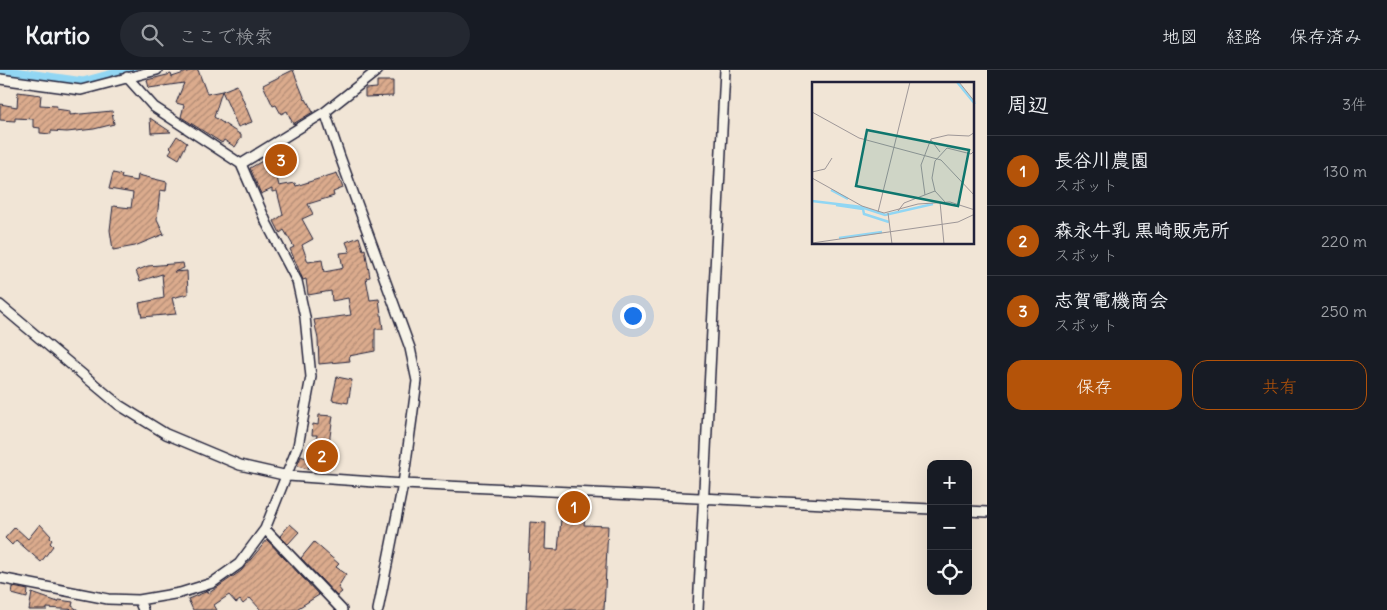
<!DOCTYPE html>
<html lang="ja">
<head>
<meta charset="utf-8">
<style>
  :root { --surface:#171b24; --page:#242831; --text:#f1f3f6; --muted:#9ea1a6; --line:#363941; --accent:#b45309 }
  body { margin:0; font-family:Delius,"Klee One",sans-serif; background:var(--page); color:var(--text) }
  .controls { position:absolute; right:15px; bottom:15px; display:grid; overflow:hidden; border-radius:10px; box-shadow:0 5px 20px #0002 }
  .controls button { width:45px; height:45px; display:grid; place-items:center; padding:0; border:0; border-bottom:1px solid var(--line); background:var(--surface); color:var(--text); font:25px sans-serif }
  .you { position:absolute; left:632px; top:245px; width:18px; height:18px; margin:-12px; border:4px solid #fff; border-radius:50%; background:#1a73e8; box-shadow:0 0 0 8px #1a73e833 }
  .badge { display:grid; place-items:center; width:32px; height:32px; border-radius:50%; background:var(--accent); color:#fff; font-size:16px; font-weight:700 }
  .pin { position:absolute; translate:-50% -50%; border:2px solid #fff; box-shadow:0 1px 5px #0006 }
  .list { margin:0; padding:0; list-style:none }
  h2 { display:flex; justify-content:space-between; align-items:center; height:65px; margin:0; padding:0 20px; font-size:21px }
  h2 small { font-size:16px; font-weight:400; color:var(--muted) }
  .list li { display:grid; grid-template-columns:32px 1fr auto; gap:15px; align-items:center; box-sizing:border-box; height:70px; padding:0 20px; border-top:1px solid var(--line) }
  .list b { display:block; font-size:19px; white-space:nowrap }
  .list p { margin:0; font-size:16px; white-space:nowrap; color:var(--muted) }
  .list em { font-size:16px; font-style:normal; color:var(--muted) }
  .actions { display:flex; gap:10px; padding:15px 20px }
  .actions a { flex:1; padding:11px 0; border:1px solid var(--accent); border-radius:15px; text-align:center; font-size:18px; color:var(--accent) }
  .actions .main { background:var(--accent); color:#fff }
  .icon { flex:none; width:28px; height:28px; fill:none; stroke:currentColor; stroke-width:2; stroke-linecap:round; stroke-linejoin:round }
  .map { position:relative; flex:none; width:987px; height:540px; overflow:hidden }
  header { display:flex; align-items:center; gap:30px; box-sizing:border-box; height:70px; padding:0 25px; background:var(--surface); border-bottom:1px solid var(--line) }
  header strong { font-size:24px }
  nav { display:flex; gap:28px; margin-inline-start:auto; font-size:18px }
  .search { width:350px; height:45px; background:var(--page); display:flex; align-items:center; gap:12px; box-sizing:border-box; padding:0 18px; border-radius:28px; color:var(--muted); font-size:19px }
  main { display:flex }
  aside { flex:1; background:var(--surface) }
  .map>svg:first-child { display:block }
</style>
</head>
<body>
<header>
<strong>Kartio</strong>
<div class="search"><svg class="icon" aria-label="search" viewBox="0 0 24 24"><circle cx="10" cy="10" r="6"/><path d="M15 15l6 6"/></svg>ここで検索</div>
<nav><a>地図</a><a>経路</a><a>保存済み</a></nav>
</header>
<main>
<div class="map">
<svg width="987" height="540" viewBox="0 0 987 540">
  <defs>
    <pattern id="building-hatch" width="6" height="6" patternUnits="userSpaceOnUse" patternTransform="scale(1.25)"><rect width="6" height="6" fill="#dbab8d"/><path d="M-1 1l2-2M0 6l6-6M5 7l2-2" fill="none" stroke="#b18b74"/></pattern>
  </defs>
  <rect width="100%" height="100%" fill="#f1e5d6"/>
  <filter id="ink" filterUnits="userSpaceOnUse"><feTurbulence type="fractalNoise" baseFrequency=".02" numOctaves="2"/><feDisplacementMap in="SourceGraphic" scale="10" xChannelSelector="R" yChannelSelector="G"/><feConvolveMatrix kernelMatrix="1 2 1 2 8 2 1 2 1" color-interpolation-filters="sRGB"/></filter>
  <g filter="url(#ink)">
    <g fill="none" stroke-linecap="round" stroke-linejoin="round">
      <path stroke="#91d6f3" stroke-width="11" d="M0 1 83 13 131 0"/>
    </g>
    <path fill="url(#building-hatch)" stroke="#22223b" d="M193 0H198L207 24 222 21 214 47 241 65V68L235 77 224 70 222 73 181 47 184 35 176 33 184 13 149 18 147 10 171 4 172 7Z
      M293 0 305 30 306 29 313 42 293 54 287 41 281 44 276 35 273 36 263 15Z
      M377 11H393V26L365 27V19L377 18Z
      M237 15 252 52 238 57 222 21Z
      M18 22 41 25 40 35 57 36 56 39 70 41V45L112 41 114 54 94 59 67 62 51 61V64L40 63V58L33 57V49L15 48V51L0 50V34L17 37Z
      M150 48 171 62 151 63Z
      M177 66 187 73 179 89 169 83 172 79 170 77Z
      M285 78 294 92 276 103 279 116 295 113 296 116 337 103 343 118 333 122 334 126 308 134 313 144 302 149 313 169 302 175 308 192 322 190 324 202 340 199 343 198 340 183 350 182 346 172 359 167 363 180 365 179 370 207 366 208 370 230 379 229 383 259H375V281L349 286 350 291 319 294 318 269 314 250 351 245 348 228 332 231 331 221 308 225 306 209 303 210 290 179 294 177 284 160 280 163 274 151 283 145 277 121 272 122V119L261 124 250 98Z
      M113 103 122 105 121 108 137 111 138 105 167 112 166 121 160 120 157 149 164 164 135 176 113 180 110 160 113 136 131 138 133 123 109 119Z
      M183 193 184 198 174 202 187 201 188 224 172 228 176 244 142 247 139 233 164 228 162 204 140 211 136 201 148 196Z
      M337 307 352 310 348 333 332 330Z
      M319 345 333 346 329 373 334 374 330 395 312 393 317 365H312L313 354 318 355Z
      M301 386 311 390 308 399 297 396Z
      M563 429 587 430 584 455 608 456 604 540H526L530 452 546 453 545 479 558 480Z
      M40 454 51 466 50 468 52 470 50 473 53 476 41 492 16 470 12 475 5 468 15 457 28 469Z
      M290 454 299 462 288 474 280 466Z
      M267 470 319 525 295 540H261L250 528 243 534 240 530 236 533 229 525 214 535 217 540H193L188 529 208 521 209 523 241 501Z
      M314 472 339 494 336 497 346 504 338 517 342 522 337 526 301 488Z
      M13 517 28 520 27 528 12 524Z
      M32 523 58 532 59 530 73 532 72 536 78 540 47 538V540H29Z"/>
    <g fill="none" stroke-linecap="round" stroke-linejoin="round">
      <g stroke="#22223b" stroke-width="12">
        <path id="minor" d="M0 9 81 20 157 0
          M325 42 339 84 410 278 417 311 403 414 378 540
          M241 94 325 42 378 0
          M0 235 119 335 166 364 240 395 288 406 403 414 931 439
          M968 441 987 442
          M265 459 342 540
          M0 508 108 529 139 530 180 523 212 513 239 494 265 459 298 376 311 307 305 247 297 211 267 154 241 94 154 37 127 7
          M139 530 143 540
          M698 540 725 0"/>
      </g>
      <use href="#minor" stroke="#f7f3e8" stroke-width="9"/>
    </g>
  </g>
  <g transform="translate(812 12)">
    <rect width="162" height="162" fill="#f1e5d6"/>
    <path fill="none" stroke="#91d6f3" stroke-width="2.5" d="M145 0 163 22M19 108 36 117M0 119 50 125M24 123 51 127 52 132 77 140M49 125 73 133 121 122M27 156 70 150"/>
    <path fill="none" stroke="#9e9798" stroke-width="1" d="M147 0 163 20M0 30 47 56 129 78 163 114M119 58 128 70M0 90 13 87 20 76M0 96 50 124 72 131 106 122 138 120 163 128M113 113 109 83 119 57 136 53 157 54 163 50M128 120 132 162M133 120 123 109 120 96 123 79 135 66 159 72 163 68M86 129 92 121 123 109M66 130 98 0M76 131 80 162M0 161 146 140 163 132"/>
    <path fill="#0f766e" fill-opacity="0.15" stroke="#0f766e" stroke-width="2.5" d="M55 48 157 68 146 124 44 104Z"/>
    <rect width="162" height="162" fill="none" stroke="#22223b" stroke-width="2.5"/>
  </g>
</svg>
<div class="controls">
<button>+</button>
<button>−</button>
<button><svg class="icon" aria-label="locate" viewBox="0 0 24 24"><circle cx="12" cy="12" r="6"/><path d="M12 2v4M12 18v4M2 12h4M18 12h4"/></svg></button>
</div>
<div class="you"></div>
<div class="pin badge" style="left:574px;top:437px">1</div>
<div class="pin badge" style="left:322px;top:386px">2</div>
<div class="pin badge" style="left:281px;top:90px">3</div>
</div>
<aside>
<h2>周辺<small>3件</small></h2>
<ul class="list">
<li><span class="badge">1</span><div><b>長谷川農園</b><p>スポット</p></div><em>130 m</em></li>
<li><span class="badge">2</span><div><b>森永牛乳 黒崎販売所</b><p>スポット</p></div><em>220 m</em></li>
<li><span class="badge">3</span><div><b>志賀電機商会</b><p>スポット</p></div><em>250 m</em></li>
</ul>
<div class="actions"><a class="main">保存</a><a>共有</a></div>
</aside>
</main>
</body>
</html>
